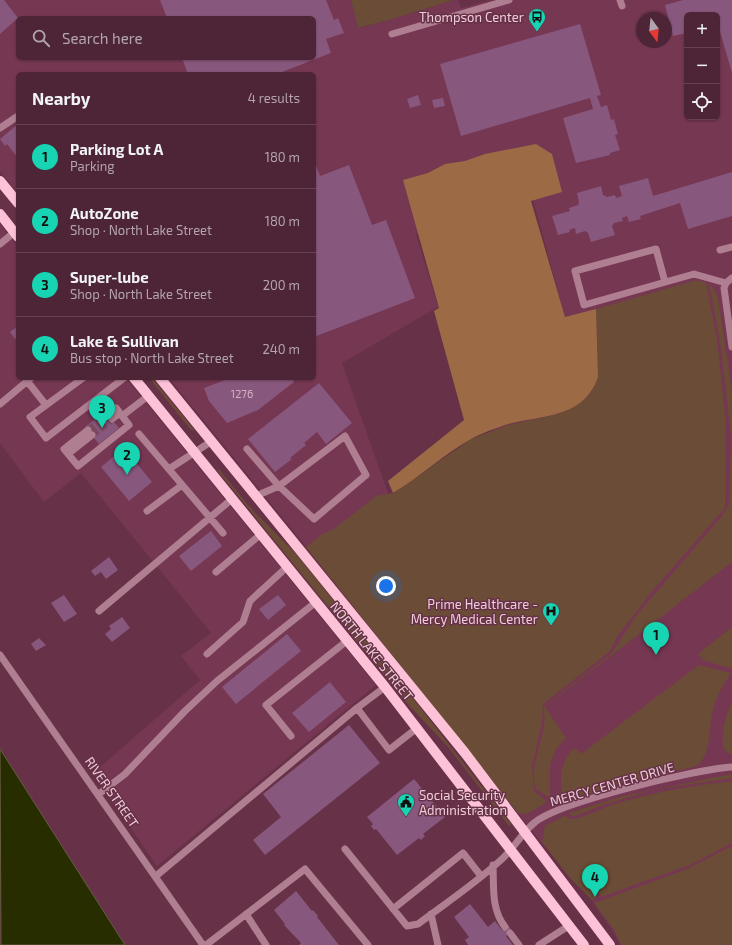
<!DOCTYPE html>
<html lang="en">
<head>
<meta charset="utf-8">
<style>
  :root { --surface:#4d2536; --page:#573142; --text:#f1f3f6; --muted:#b3a5ad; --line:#644251; --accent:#17d5b2 }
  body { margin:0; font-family:"Exo 2",sans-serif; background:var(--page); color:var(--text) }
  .controls { position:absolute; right:12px; top:12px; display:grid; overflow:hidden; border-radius:6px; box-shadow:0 1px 3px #0004 }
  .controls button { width:36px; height:36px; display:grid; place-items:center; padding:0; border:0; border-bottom:1px solid var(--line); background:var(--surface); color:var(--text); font:20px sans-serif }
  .compass { position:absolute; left:636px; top:12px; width:36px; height:36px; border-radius:50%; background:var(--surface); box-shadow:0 1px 3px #0004; rotate:165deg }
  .you { position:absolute; left:386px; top:586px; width:14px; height:14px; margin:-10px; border:3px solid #fff; border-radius:50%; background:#1a73e8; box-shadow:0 0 0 6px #1a73e833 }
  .badge { display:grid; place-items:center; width:26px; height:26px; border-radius:50%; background:var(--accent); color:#111; font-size:13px; font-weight:700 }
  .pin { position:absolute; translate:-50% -33px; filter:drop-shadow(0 1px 2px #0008) }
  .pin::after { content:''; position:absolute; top:21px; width:14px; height:12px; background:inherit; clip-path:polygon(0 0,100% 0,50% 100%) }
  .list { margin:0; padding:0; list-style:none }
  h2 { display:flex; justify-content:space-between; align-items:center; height:52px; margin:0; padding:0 16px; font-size:17px }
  h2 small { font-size:13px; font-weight:400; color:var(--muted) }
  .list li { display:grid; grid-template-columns:26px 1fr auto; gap:12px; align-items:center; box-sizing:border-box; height:64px; padding:0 16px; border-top:1px solid var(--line) }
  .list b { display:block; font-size:15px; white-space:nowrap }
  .list p { margin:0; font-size:13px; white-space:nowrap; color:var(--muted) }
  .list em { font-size:13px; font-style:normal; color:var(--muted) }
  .icon { flex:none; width:22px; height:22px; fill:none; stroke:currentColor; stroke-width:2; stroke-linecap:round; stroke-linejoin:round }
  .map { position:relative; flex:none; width:732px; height:945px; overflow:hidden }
  .search { position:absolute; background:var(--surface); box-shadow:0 1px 3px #0004; left:16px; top:16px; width:300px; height:44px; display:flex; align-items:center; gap:10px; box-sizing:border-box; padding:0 14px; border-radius:6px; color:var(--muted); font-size:15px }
  .panel { position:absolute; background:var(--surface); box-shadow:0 1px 3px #0004; left:16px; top:72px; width:300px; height:308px; border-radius:6px }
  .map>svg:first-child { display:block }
</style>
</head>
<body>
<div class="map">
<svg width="732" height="945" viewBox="0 0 732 945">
  <rect width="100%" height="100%" fill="#673148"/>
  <path fill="#763752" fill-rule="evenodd" d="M0 0H351L359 28 389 20 454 0H458L461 8 490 0H732V945H620L613 931 589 897 543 845 421 688 169 378H314V74H18V193L0 171ZM687 15H717V117H687ZM18 18H314V58H18ZM642 18H666V42H642ZM533 200 565 317 549 387 393 507 342 363 438 307 416 234Z
    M0 224 18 247V378H126L376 685 157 866 93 773 200 680 181 656 211 633 81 473 44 502 0 443Z"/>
  <path fill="#6a4c37" d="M351 0H454L389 20 358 28Z
    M693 281H701L706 283 717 338 726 424 725 508 654 589 619 634 609 652 543 704 542 723 532 766 534 791 547 802 527 814 518 813 306 547 322 534 334 529 376 496 394 493 471 439 508 425 558 414 577 405 584 400 592 391 598 377 596 309Z
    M709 284 714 289 718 298 732 391V562L545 707 566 738 556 749 550 764V798L536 789C529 769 541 746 544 726 545 719 544 713 544 707L612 653 635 617 722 516 729 504 731 437 720 341Z
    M149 378H152L195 431 191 430Z
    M219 469 248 505 296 554 419 706 511 824 509 826 449 748 404 700 217 470Z
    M732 627V669L703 660 698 654Z
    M699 665 731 673C724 684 716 696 713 709 708 727 713 758 694 767L632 780 602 789 568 802 564 800C558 783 560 759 575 748L581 754Z
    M732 701V756L724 749C720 734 726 715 732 701Z
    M732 774V778L653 790 603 805 575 816H572L569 813 623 796Z
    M732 781V843L690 865 601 897 599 892 595 894 597 898 592 900 570 878 542 842 545 826 566 815 569 819C578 821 602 808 612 805 651 792 692 786 732 781Z
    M732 846V945H621L614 930 594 903 687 869Z"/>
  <path fill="#9d6a46" d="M536 144 552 154 562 192 531 201 565 317 596 309 598 377C584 418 543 415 508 424 496 428 482 433 471 439 444 454 420 477 393 493L388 481 464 420 434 311 439 308 403 180 428 173 445 164 465 161 485 154Z"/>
  <path fill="#282d00" stroke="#645d41" d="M0 749 125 945H1Z"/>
  <path fill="#88577d" d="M0 0H4L18 18 0 34Z
    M160 0H326L334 20 338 18 344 33 326 39 331 53 277 74H188L182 58H314V18H167Z
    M683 0H732V73L717 21V15H687V33L673 36 665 5Z
    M580 24 601 95 597 96 601 107 607 105 611 120 614 119 618 134 615 135 620 150 610 153V155L576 163 563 118 593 109 590 98 461 136 440 64Z
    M418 95 421 105 410 108 407 99Z
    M443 98 445 106 434 108 432 100Z
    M18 124V158L7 144 5 146 0 139Z
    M314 160 320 176 349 165 372 225 386 220 415 298 314 337Z
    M732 172V216L688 229 680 203 640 216 641 219 629 222 627 216 622 218 623 221 614 223 612 226 615 235 591 242 588 233 585 231 576 234 575 228 569 230 570 232 558 235 552 216 570 211 569 208 578 205 579 202 577 193 601 186 603 195 607 197 615 195 616 198 622 196 619 186 648 178 653 196Z
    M18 326V337L15 339 10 332Z
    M230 378H292L294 382 258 410 227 423 209 401 204 388Z
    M319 383 352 423 326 444 317 432 304 443 306 445 290 458 292 459 275 472 248 439Z
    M105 411 119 428 99 444 85 427Z
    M124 448 152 482 129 501 101 467Z
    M211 531 222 546 191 571 179 556Z
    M109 557 118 570 106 579 101 572 95 576 91 571Z
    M64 595 77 614 64 622 51 603Z
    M278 595 286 605 268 620 259 609Z
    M122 617 130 628 112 642 105 634 111 629 109 626Z
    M287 634 301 651 236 704 222 687Z
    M39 638 46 645 36 651 31 644Z
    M330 682 346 702 309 732 292 713Z
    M349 725 380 763 265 855 253 840 281 817 263 794Z
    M414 779 445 817 423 834 425 836 421 840 419 838 397 855 376 829 374 830 371 826 373 824 367 817Z
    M296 891 312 911 313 910 318 916 317 917 339 945H299L301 943 284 925 285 924 274 910Z
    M470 904 488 927 495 921 502 930 508 925 512 931 506 936 513 945H468L465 940 469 937 454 917Z"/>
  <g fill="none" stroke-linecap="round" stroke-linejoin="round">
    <path stroke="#7b485e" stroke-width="7" stroke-dasharray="7 3.5" stroke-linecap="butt" d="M88 430 108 414
      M92 435 112 419"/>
    <path stroke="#af7e90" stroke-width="7" d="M620 0 622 6
      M392 34 509 0
      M0 128 18 116
      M0 244 17 230
      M720 250 732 247
      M732 278 726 283 724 288 732 347
      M665 282 656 249 575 271 584 305 694 274 726 283
      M83 378 30 417 46 438 124 378
      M27 381 46 405
      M0 404 31 378
      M122 416 148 396
      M112 419 120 413
      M88 430 64 449 78 466 129 425 116 408 108 414
      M139 434 223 533
      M247 449 279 486 345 436 366 475 314 519 279 486 256 496
      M68 454 92 435
      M169 469 212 441
      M147 511 182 485
      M216 572 261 534
      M99 611 232 499
      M207 654 243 622 250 601 287 567
      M0 655 203 945
      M357 708 389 750 417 728
      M291 736 266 705 348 640
      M99 794 125 774 185 711 217 681 316 602
      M345 849 407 926 418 924C446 903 476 883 502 859 514 848 522 833 534 823 558 802 697 769 732 767
      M493 865C494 887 491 909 505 927
      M156 876 357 708 385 687
      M393 909 463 853 481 876
      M246 914 266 945
      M431 914 438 945
      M510 933 519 945
      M206 945 305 869 368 945
      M539 945 570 925"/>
    <path stroke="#fec2d8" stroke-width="10" d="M0 181 18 203
      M0 214 18 237
      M134 378 385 687 584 945
      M160 378 465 753 610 945"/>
  </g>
  <defs>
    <g id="bus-pin" transform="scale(0.9)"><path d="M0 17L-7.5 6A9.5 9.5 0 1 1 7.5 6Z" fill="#17d5b2" stroke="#673148"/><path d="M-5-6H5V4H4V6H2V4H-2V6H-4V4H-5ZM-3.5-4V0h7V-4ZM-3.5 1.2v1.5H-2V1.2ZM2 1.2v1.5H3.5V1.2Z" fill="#111"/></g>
    <g id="hospital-pin" transform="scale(0.9)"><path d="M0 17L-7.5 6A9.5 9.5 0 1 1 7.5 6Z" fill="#17d5b2" stroke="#673148"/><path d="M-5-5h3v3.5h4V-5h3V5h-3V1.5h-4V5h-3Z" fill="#111"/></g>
    <g id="civic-pin" transform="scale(0.9)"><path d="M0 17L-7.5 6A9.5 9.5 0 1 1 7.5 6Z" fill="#17d5b2" stroke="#673148"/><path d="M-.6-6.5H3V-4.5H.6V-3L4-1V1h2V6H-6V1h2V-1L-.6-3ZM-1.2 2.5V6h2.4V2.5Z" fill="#111"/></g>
  </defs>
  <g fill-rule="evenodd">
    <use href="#bus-pin" x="537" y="17"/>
    <use href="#hospital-pin" x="551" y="611"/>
    <use href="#civic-pin" x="406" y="802"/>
  </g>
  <g text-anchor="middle" stroke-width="3" stroke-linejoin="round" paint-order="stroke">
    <g font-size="11" fill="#d5b0c2">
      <text x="242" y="398">1276</text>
    </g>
    <g font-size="13" fill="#efcdd9" stroke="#673148" text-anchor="end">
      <text x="524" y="22">Thompson Center</text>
      <text x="538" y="609">Prime Healthcare -<tspan x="538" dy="15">Mercy Medical Center</tspan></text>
      <text x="419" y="800" text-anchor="start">Social Security<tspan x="419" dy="15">Administration</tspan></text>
    </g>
    <g font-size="13" fill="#efcdd9" stroke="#673148">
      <text transform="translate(372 651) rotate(51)" y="5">NORTH LAKE STREET</text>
      <text transform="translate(612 784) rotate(-16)" y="5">MERCY CENTER DRIVE</text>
      <text transform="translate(112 792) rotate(55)" y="5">RIVER STREET</text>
    </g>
  </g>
</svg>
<div class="controls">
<button>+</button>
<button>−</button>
<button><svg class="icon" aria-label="locate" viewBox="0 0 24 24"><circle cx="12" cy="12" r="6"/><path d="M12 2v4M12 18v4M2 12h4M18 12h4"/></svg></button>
</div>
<svg class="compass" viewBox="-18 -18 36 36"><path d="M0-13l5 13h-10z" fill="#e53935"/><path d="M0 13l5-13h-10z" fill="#b3a5ad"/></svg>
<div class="you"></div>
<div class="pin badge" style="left:656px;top:655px">1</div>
<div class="pin badge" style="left:127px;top:475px">2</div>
<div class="pin badge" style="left:102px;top:428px">3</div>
<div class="pin badge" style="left:595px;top:897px">4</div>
<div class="search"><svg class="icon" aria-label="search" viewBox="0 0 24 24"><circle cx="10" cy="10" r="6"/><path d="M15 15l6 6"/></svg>Search here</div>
<section class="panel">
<h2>Nearby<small>4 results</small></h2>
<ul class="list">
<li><span class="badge">1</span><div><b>Parking Lot A</b><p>Parking</p></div><em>180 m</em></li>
<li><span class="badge">2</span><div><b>AutoZone</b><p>Shop · North Lake Street</p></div><em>180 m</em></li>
<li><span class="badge">3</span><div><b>Super-lube</b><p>Shop · North Lake Street</p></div><em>200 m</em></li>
<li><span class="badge">4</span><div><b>Lake &amp; Sullivan</b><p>Bus stop · North Lake Street</p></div><em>240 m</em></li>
</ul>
</section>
</div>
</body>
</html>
